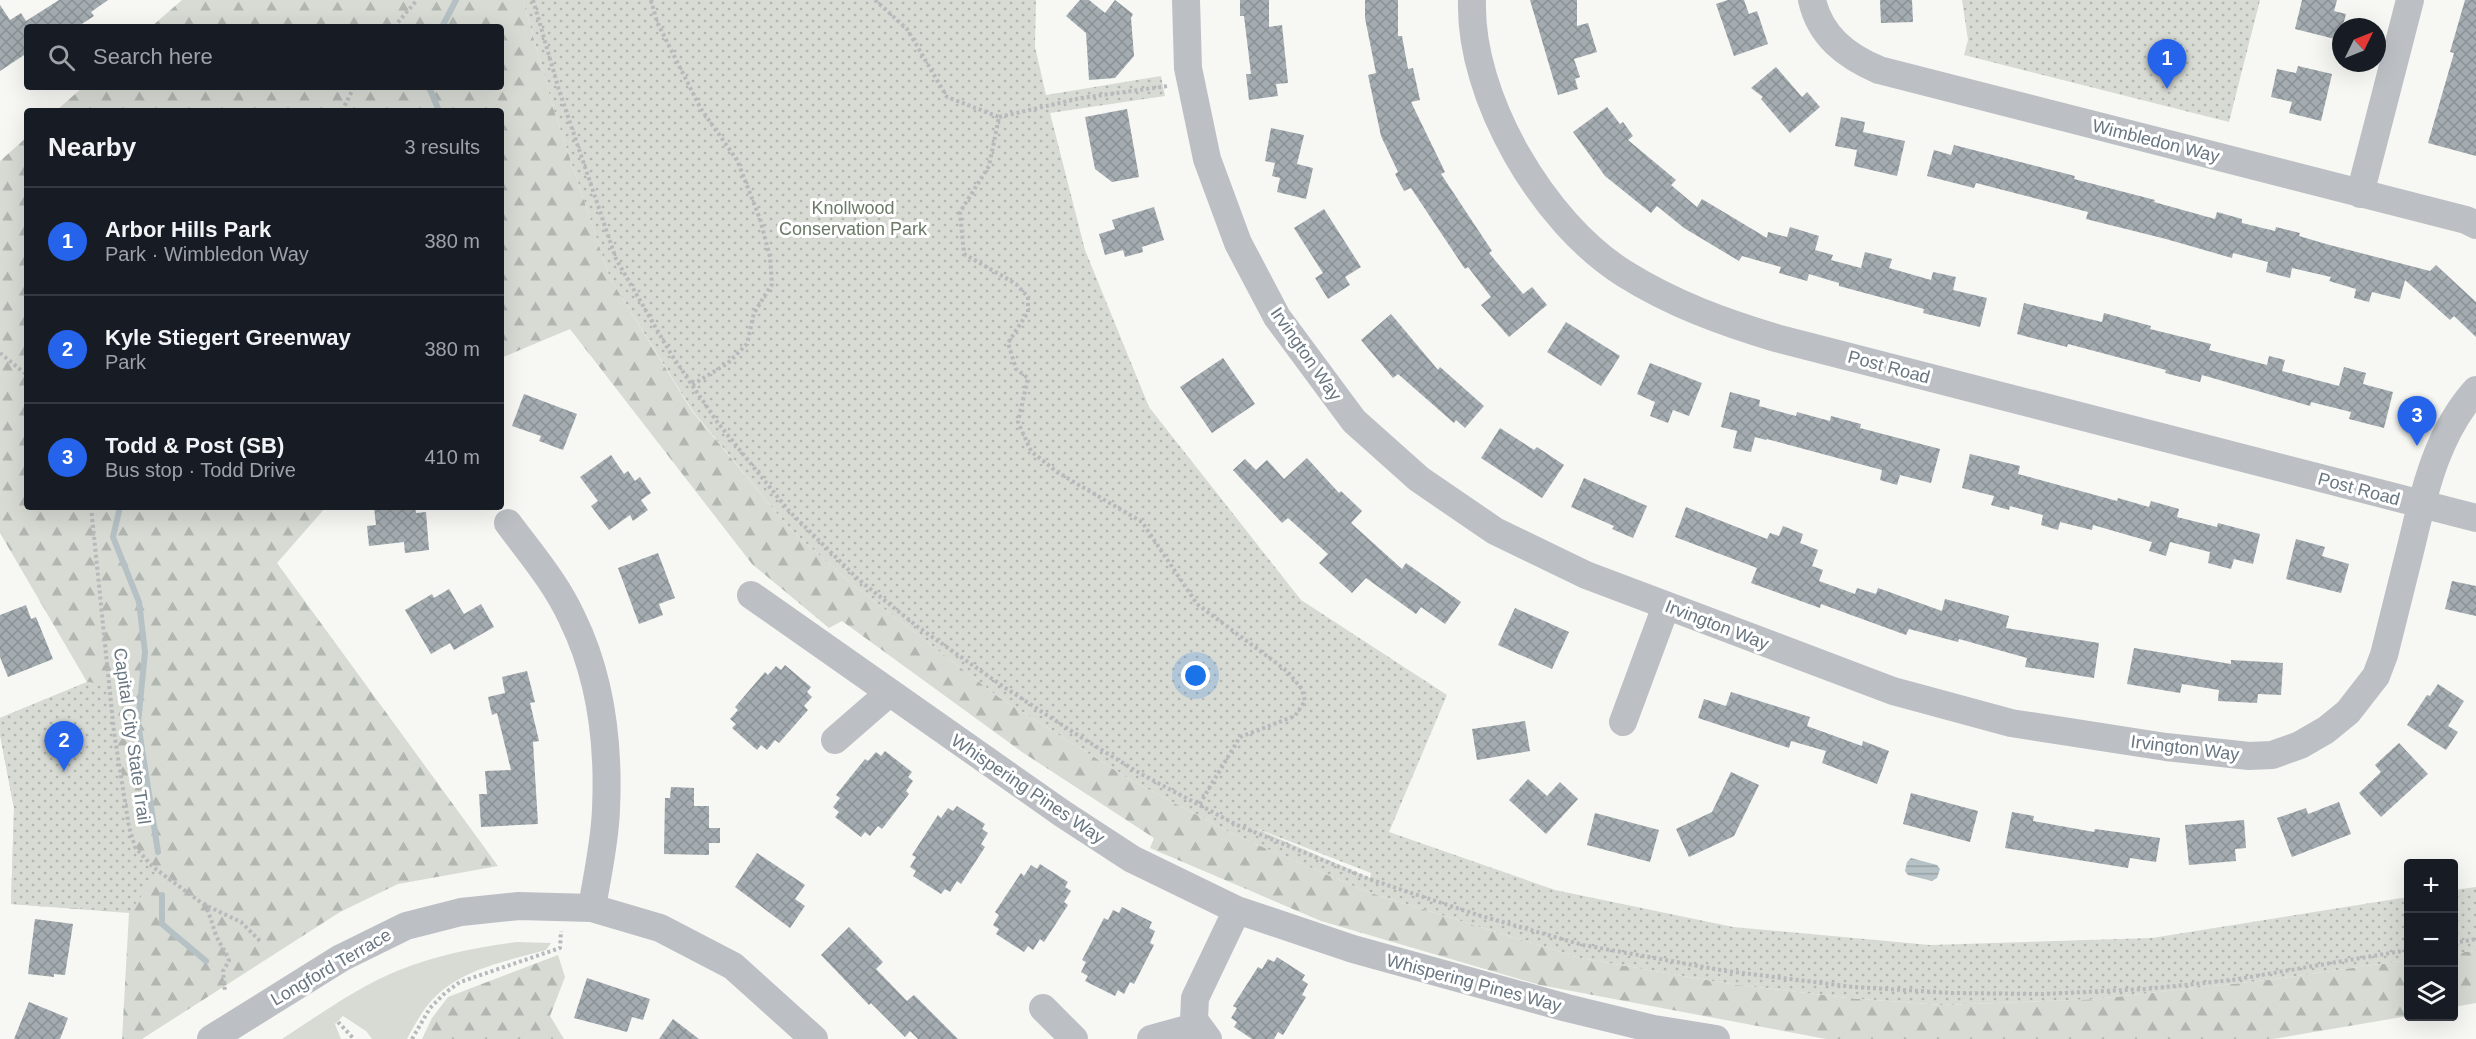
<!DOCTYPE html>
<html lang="en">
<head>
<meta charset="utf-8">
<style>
  :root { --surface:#171b24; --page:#242831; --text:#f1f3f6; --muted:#9ea1a6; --line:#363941; --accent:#2563eb }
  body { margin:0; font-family:Arial,sans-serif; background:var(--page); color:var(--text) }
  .controls { position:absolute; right:18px; bottom:18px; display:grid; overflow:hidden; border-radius:6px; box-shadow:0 6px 24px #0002 }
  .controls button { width:54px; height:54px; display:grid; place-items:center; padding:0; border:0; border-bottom:2px solid var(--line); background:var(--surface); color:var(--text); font:30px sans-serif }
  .compass { position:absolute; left:2332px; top:18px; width:54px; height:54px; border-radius:50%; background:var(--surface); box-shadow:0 6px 24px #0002; rotate:47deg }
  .you { position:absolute; left:1196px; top:676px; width:21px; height:21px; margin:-15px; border:4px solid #fff; border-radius:50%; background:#1a73e8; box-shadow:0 0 0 9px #1a73e833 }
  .badge { display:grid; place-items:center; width:39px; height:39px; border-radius:50%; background:var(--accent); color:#fff; font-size:20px; font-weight:700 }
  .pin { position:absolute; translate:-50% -50px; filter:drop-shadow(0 2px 3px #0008) }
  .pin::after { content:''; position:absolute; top:32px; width:21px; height:18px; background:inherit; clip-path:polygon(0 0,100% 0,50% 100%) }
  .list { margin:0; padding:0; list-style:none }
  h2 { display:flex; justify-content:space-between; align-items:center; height:78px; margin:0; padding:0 24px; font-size:26px }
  h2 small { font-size:20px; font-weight:400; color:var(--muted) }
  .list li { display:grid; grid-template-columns:39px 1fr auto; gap:18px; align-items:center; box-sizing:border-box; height:108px; padding:0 24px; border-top:2px solid var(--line) }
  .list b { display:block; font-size:22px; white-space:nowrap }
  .list p { margin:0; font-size:20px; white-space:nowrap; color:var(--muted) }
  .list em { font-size:20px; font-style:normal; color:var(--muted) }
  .icon { flex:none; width:33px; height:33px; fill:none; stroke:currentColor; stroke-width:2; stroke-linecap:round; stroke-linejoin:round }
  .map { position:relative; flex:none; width:2476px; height:1039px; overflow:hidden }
  .search { position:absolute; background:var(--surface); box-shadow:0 6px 24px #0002; left:24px; top:24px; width:480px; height:66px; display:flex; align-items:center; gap:15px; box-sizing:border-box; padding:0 21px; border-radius:6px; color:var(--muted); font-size:22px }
  .panel { position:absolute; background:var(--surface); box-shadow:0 6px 24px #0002; left:24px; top:108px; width:480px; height:402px; border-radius:6px }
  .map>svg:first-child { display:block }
</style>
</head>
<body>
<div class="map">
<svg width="2476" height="1039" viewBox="0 0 2476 1039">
  <defs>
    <pattern id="forest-firs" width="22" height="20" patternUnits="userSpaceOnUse" patternTransform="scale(1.5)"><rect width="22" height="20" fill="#d7dbd4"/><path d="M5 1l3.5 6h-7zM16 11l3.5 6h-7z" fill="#b2b6b1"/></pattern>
    <pattern id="park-dots" width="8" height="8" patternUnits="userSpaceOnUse" patternTransform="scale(1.5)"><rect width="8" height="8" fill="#d7dbd4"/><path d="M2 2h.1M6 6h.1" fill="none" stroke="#b2b6b1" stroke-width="1.8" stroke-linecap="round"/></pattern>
    <pattern id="water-rules" width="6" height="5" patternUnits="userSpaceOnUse" patternTransform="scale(1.5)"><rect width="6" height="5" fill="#b5c1c4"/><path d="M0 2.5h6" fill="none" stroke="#97a2a5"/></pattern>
    <pattern id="building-cross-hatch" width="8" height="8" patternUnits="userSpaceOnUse" patternTransform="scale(1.5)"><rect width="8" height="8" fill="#a4acb1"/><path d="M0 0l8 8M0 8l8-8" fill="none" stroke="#8a9195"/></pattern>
  </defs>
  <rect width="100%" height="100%" fill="#f7f7f4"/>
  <path fill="#d7dbd4" d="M517 942 551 943 546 950C507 961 460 969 432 1000 422 1011 414 1026 407 1039H372L366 1031 343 1016 335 1024 341 1039H282C319 1015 356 988 397 971 436 955 476 947 517 942Z"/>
  <path fill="url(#forest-firs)" d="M182 0H523L553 107 610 278 692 411 789 528 852 584 1000 698 1131 780 1235 835 1365 891 1580 958 1724 983 1848 998 1943 1005 2096 999 2268 980 2408 960V1016L2273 1039H1826L1540 985 1321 921 1150 848 1154 838 1022 752 842 621 829 628 752 564 570 329 501 358V111H56L83 87H501V27H151Z
    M27 137V507H326L277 563 498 866 398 884 340 912 142 1039H122L129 913 11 904 14 808 0 735V718L87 682 0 533V161Z
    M2476 950V1003L2454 1007V954Z
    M558 955 565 977 550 1016 564 1039H422L432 1018 448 997Z"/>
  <path fill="url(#park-dots)" fill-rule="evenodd" d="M523 0H1036L1035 47 1046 95 1161 76 1165 96 1050 113 1085 250 1149 407 1301 600 1447 695 1389 832 1555 890 1733 927 1930 945 2152 938 2408 897V960L2268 980 2096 999 1943 1005 1848 998 1724 983 1580 958 1365 891 1235 835 1131 780 1000 698 852 584 789 528 692 410 610 278 553 107ZM1258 829 1371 873 1370 878 1259 830Z
    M1962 0H2260L2229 122 1964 55 1968 40Z
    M87 682 109 684 129 827 135 847 160 872 129 912 11 904 14 808 0 735V718Z
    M2476 887V950L2454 954V890Z"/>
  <path fill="url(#water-rules)" d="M1911 858 1937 865 1940 869 1937 878 1932 881 1908 875 1905 871 1907 862Z"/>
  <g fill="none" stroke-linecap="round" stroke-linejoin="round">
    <path stroke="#b5c1c4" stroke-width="6" d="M442 27 456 0
      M429 87 439 111
      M120 507 113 537 139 602 145 652 138 723 158 852
      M162 895V924L206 961"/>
  </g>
  <path fill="url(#building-cross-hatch)" d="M59 0H108L91 12 94 16 77 27H27V53L0 71V5L10 20 21 13 26 21Z
    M1080 0H1089L1105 13 1115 0 1133 14 1131 18 1134 56 1115 78 1089 80 1086 33 1066 16Z
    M1240 0H1269V27L1282 25 1288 83 1276 84 1278 96 1249 100 1246 74H1251L1244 16H1240Z
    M1365 0H1398V36H1402L1408 69 1413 68 1420 100 1411 102 1445 172 1441 174 1492 251 1489 253 1523 294 1532 287 1547 305 1509 337 1481 305 1491 297 1468 267 1465 269 1411 188 1404 191 1395 174 1398 172 1381 136 1368 75 1376 73 1365 18Z
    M1530 0H1577V26L1588 23 1597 52 1574 59 1580 77 1575 79 1578 89 1558 95Z
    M1728 0H1744L1749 14 1757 11 1768 44 1734 56 1716 4Z
    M1880 0H1912L1913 22 1881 23Z
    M2302 0H2337L2334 11 2346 14 2339 40 2295 29Z
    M2465 0H2476V156L2428 143 2454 53 2450 52Z
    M2298 66 2332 74 2321 121 2289 113 2292 102 2271 97 2277 69 2296 73Z
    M1776 67 1802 97 1807 92 1820 107 1790 133 1761 99 1763 97 1751 88Z
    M1607 107 1620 124 1623 122 1633 136 1628 140 1676 180 1671 185 1697 207 1702 199 1767 238 1768 232 1787 237 1790 227 1819 236 1815 250 1833 255 1831 260 1861 268 1865 252 1892 259 1889 268 1931 280 1933 272 1956 277 1953 290 1987 298 1980 327 1923 313 1924 309 1839 286V283L1809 274 1807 281 1779 273 1781 267 1742 256 1739 261 1684 228 1657 206 1651 213 1605 176 1573 132Z
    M1127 109 1139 177 1112 182 1095 169 1085 117Z
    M1841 117 1865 122 1863 132 1905 141 1897 176 1854 166 1857 150 1835 146Z
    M1271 128 1304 135 1297 164 1313 168 1306 199 1277 192 1280 178 1272 176 1275 163 1265 161Z
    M1954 145 2075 176 2074 179 2155 200 2154 202 2215 219 2217 212 2242 219V223L2275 231 2276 227 2300 233 2299 236 2326 244 2430 271 2436 265 2476 302V337L2454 316 2450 320 2405 280 2400 299 2372 292 2369 302 2354 298 2356 289 2329 281 2331 277 2292 268 2290 278 2266 272 2268 262 2233 253 2232 258 2166 239 2086 219 2088 212 1976 183 1974 188 1927 176 1934 150 1951 155Z
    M1154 207 1164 240 1142 247 1143 252 1125 257 1123 250 1105 255 1099 234 1115 229 1112 220Z
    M1324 209 1361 267 1345 277 1350 285 1328 299 1315 278 1323 273 1294 228Z
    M2024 303 2102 322 2104 313 2151 326 2150 329 2211 344 2209 350 2267 365 2269 356 2285 360 2282 371 2339 386 2344 367 2366 373 2363 384 2393 392 2384 428 2349 419 2351 412 2311 402 2310 406 2202 375 2200 382 2165 373 2166 370 2068 344 2067 347 2017 334Z
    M1391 314 1438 370 1440 367 1484 406 1465 428 1456 420 1454 423 1398 374 1393 378 1361 340Z
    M1566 322 1620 356 1601 386 1547 352Z
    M1223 358 1255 404 1212 433 1180 387Z
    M1650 363 1702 383 1689 416 1673 410 1668 423 1650 416 1655 402 1637 394Z
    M1730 392 1760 400 1759 406 1796 416 1797 412 1830 421 1831 416 1861 424 1860 428 1940 449 1931 483 1900 475 1897 485 1880 480 1882 470 1767 439 1766 440 1755 437 1751 452 1733 448 1737 431 1721 427Z
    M524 394 577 414 563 450 539 441 541 436 512 426Z
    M1500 428 1534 450 1537 447 1564 465 1542 498 1481 458Z
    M1970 454 2020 466 2018 474 2117 501 2118 498 2149 507 2151 501 2179 509 2177 517 2217 527 2218 523 2260 534 2253 564 2234 559 2231 569 2208 563 2210 552 2170 542 2166 556 2149 551 2152 542 2093 525 2092 530 2060 522 2058 530 2041 525 2043 515 2010 506 2009 510 1991 505 1994 496 1962 488Z
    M611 455 624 474 628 471 635 481 640 477 651 493 641 500 648 510 633 521 630 515 609 530 591 506 598 501 580 477Z
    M1307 458 1339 493 1341 491 1362 511 1351 523 1402 569 1406 563 1461 602 1445 624 1421 607 1416 614 1366 578 1352 593 1319 563 1328 554 1288 518 1282 523 1233 470 1245 459 1256 470 1267 460 1284 479Z
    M1584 478 1647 506 1633 538 1612 529 1614 526 1571 507Z
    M374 507H415L416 513 426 512 429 550 405 553 404 542 369 546 367 526 376 525Z
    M1686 507 1767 539 1770 533 1779 536 1783 526 1803 534 1800 543 1818 550 1812 566 1823 570 1819 581 1855 594 1857 588 1876 594 1878 588 1942 611 1945 599 2009 616 2006 628 2099 643 2094 678 2025 667 2027 658 1959 639 1958 642 1909 629 1906 635 1821 604 1820 608 1751 583 1757 568 1675 537Z
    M2296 539 2325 547 2322 556 2349 564 2341 593 2286 579Z
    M658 553 675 598 659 604 663 615 639 624 618 568Z
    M2452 581 2476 586V616L2445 609Z
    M449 589 464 614 481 604 494 627 454 650 450 643 431 654 405 610 432 594 434 598Z
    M26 605 31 619 36 617 53 659 8 677 0 657V615Z
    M1515 608 1569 632 1552 669 1498 645Z
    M2134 648 2231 664V660L2283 663 2281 695 2258 694 2257 703 2218 701 2219 690 2182 684 2180 693 2127 684Z
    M785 665 811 687 807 692 812 697 804 706 808 710 779 743 775 740 767 750 761 745 757 750 732 728 736 724 730 719 738 710 735 707 765 672 768 675 776 666 781 670Z
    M527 671 535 702 530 703 539 741 533 742 538 824 481 827 479 794H487L485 771 511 770 497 713 492 715 488 697 505 693 502 677Z
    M2438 684 2464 701 2448 726 2458 732 2446 750 2407 725 2427 695 2430 696Z
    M1731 692 1810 717 1807 726 1862 746 1863 741 1889 751 1877 784 1822 763 1826 751 1791 741 1789 748 1698 718 1704 699 1726 706Z
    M1525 721 1530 751 1477 760 1472 729Z
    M2399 743 2428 774 2381 817 2359 793 2381 772 2375 765Z
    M885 751 912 772 908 777 913 781 906 791 909 794 882 829 878 826 870 836 865 832 861 837 835 817 839 812 833 807 840 798 836 795 865 759 868 761 876 752 881 756Z
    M1731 772 1759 785 1734 836 1689 857 1676 829 1712 812Z
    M1528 779 1547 796 1560 782 1578 799 1546 834 1509 800Z
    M671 787 694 788V806H709V828H720V843H709V855L664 854 665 798H670Z
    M1911 793 1978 811 1970 842 1903 824Z
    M2339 802 2351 834 2292 857 2277 818 2306 808 2308 814Z
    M957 806 985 824 982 829 988 833 981 844 985 847 961 884 957 881 950 892 945 889 941 894 913 876 916 871 910 867 916 857 912 855 938 815 941 818 948 808 953 811Z
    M2012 812 2034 816 2033 821 2094 832 2095 829 2160 838 2156 862 2130 858 2128 868 2005 848Z
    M1595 813 1659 830 1650 862 1587 845Z
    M2244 820 2246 848 2235 849 2236 861 2189 865 2185 825Z
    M757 853 805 885 795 899 805 906 790 928 735 887Z
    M1040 864 1068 882 1065 887 1071 891 1064 902 1068 905 1044 942 1040 939 1033 950 1028 946 1024 952 996 934 999 929 993 925 999 915 995 912 1021 873 1024 876 1031 865 1037 869Z
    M1122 907 1152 922 1149 928 1155 931 1150 943 1154 945 1134 984 1130 982 1124 994 1118 990 1115 996 1085 981 1088 976 1081 972 1086 962 1082 960 1104 918 1108 920 1113 910 1119 913Z
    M35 919 73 924 65 975 54 974V977L28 974Z
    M849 927 883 962 876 969 907 1001 914 995 958 1039H918L910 1031 905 1037 871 1003 869 1005 821 955Z
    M1277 957 1305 975 1302 980 1308 984 1302 995 1306 997 1283 1035 1278 1032 1274 1039H1252L1234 1027 1237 1022 1231 1018 1237 1008 1233 1006 1258 967 1262 969 1268 959 1274 962Z
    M587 978 650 999 643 1020 632 1017 627 1032 574 1018Z
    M29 1002 68 1018 60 1039H14Z
    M673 1019 699 1039H659Z"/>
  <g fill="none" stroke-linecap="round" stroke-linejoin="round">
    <path stroke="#b7babc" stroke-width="4" stroke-dasharray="3 3" stroke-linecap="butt" d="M533 0 559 90 616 259 671 354 692 385 718 423 789 511 858 579 918 627 1004 687 1079 736 1141 774 1237 825 1369 879 1478 915 1583 945 1726 971 1854 987 1952 993 2043 994 2146 989 2232 980 2408 950
      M651 0 657 22 701 109 737 160 760 219 770 257 772 284 754 313 747 344 728 363 692 385
      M875 0 907 29 947 97 999 117 989 166 960 212 964 254 1016 284 1028 297V312L1008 343 1016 369 1028 378 1018 422 1031 451 1057 472 1142 522 1197 604 1287 671 1302 689 1305 701 1295 716 1240 737 1199 805
      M394 27 417 0
      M342 111 354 87
      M999 117 1081 98 1168 86
      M0 353 27 375
      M91 507 114 732 129 827 135 847 153 867 203 904 241 922 261 942
      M204 904C210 914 212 924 216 935 220 945 226 951 229 961L223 971 225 991
      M2454 943 2476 939
      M338 1022 354 1039
      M412 1039 430 1008 445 993 460 982 560 948 561 931"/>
    <path stroke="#bcc0c4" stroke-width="28" d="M1186 0 1188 68 1207 159 1238 243 1277 317 1354 421 1419 479 1495 531 1586 575 1893 691 2011 723 2166 747 2249 756 2272 755 2300 745 2326 730 2348 712 2376 676 2384 655C2393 619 2402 583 2411 547 2424 492 2437 433 2476 390
      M1472 0C1469 97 1543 223 1625 274 1673 304 1723 322 1776 338L2476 518
      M1812 0C1820 36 1846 56 1879 70L2466 220 2476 225
      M2360 194 2410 0
      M508 523C531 554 556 583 572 618 601 677 609 743 606 809 605 842 597 876 592 908
      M751 595 1063 814 1132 859 1237 910 1353 949 1567 1008 1654 1029 1716 1039
      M1623 722 1666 606
      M835 740 889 693
      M1043 1008 1074 1039
      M211 1039 341 958 406 926 461 912 519 906 592 908 660 928 733 966 814 1039
      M1151 1039 1198 1026
      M1208 1039 1194 1020 1195 998 1237 910"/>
  </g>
  <g text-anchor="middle" stroke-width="6" stroke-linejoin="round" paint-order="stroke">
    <g font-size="18" fill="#697782" stroke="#fff">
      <text transform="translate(2156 141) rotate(14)" y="6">Wimbledon Way</text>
      <text transform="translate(1306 354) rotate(55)" y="6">Irvington Way</text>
      <text transform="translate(1889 367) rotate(15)" y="6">Post Road</text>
      <text transform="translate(2359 489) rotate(15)" y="6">Post Road</text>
      <text transform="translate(1717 625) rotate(21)" y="6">Irvington Way</text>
      <text transform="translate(132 736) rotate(82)" y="6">Capital City State Trail</text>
      <text transform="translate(2185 748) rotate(7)" y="6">Irvington Way</text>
      <text transform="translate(1028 789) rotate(34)" y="6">Whispering Pines Way</text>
      <text transform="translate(331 967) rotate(-30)" y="6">Longford Terrace</text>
      <text transform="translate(1474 983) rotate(15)" y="6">Whispering Pines Way</text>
    </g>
    <g font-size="18" fill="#6b7a67" stroke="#fff">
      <text x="853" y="214">Knollwood<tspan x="853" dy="21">Conservation Park</tspan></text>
    </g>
  </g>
</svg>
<div class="controls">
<button>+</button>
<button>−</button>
<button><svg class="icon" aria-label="layers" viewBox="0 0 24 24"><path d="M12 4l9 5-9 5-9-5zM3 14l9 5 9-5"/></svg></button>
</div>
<svg class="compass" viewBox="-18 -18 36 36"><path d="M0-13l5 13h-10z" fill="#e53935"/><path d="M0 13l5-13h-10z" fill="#9ea1a6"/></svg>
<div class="you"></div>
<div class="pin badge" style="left:2167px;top:89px">1</div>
<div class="pin badge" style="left:64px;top:771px">2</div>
<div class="pin badge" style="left:2417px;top:446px">3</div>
<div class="search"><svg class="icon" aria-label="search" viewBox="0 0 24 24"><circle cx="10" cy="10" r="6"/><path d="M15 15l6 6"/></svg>Search here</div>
<section class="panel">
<h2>Nearby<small>3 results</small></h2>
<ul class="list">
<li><span class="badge">1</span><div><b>Arbor Hills Park</b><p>Park · Wimbledon Way</p></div><em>380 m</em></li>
<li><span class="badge">2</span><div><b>Kyle Stiegert Greenway</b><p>Park</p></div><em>380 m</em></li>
<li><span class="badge">3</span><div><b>Todd &amp; Post (SB)</b><p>Bus stop · Todd Drive</p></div><em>410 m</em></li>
</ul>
</section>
</div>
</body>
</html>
